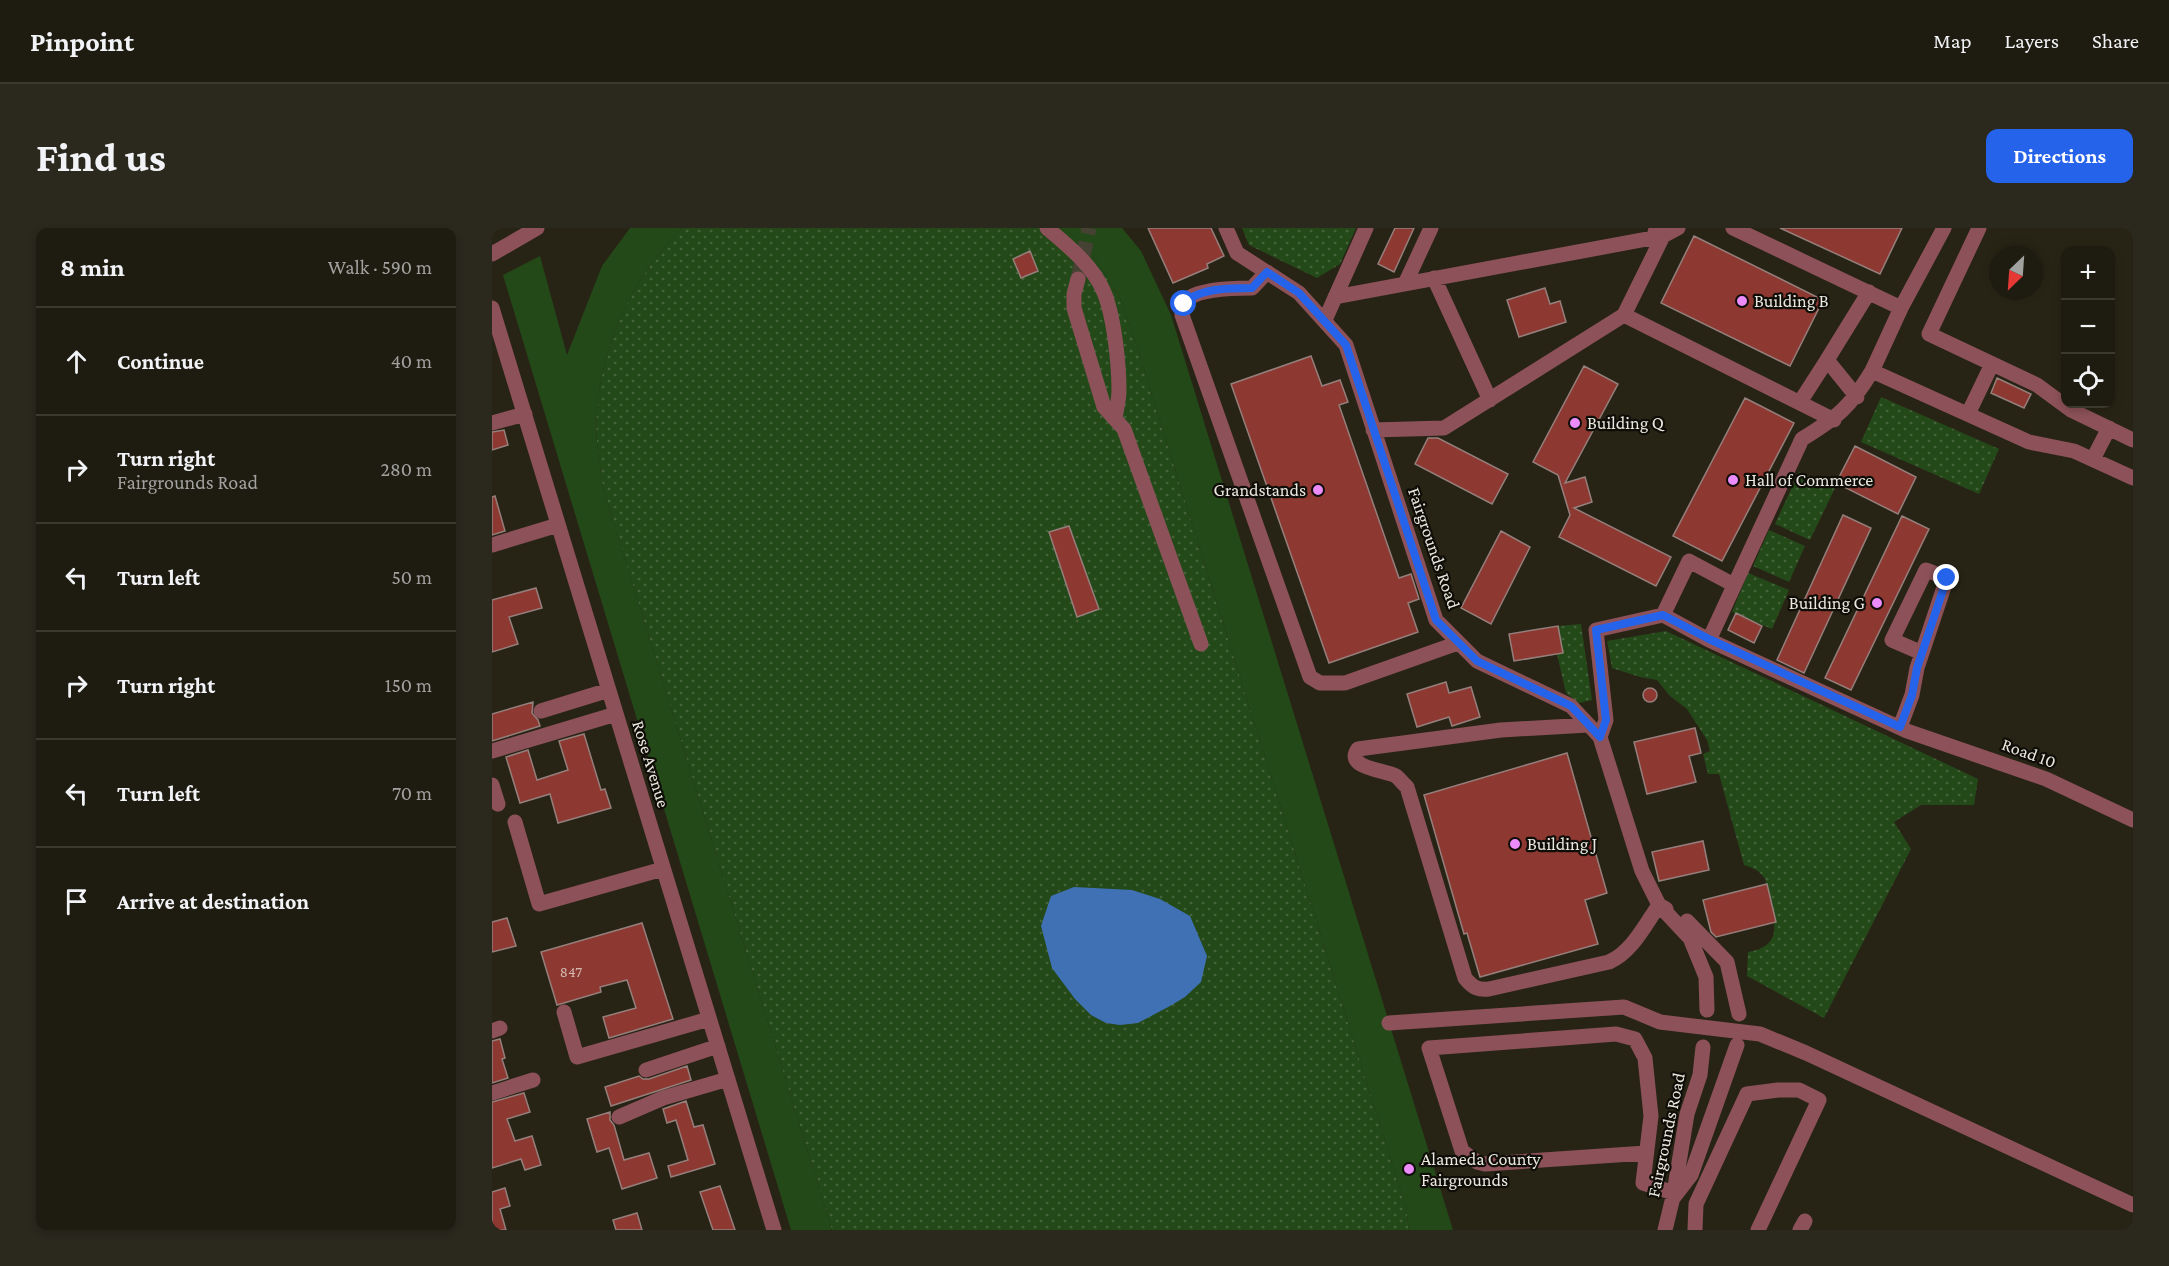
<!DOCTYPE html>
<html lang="en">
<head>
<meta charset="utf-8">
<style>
  :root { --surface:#1e1b10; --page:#2b281e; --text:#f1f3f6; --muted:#a1a19f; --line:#3c3930; --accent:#2563eb }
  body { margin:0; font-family:"Crimson Pro",serif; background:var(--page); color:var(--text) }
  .controls { position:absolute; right:18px; top:18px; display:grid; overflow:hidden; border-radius:12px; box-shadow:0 3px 9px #0003 }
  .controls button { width:54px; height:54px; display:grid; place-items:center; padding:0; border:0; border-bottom:2px solid var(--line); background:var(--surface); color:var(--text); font:30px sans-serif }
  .compass { position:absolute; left:1497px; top:18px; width:54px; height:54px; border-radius:50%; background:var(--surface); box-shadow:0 3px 9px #0003; rotate:205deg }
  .stop { position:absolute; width:18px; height:18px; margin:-14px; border:4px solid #2563eb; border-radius:50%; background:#fff }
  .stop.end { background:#2563eb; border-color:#fff; box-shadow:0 2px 6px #0008 }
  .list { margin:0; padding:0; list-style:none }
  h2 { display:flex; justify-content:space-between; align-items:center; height:78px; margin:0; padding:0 24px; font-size:26px }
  h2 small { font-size:20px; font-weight:400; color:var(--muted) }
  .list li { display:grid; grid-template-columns:39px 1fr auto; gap:18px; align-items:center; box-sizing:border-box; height:108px; padding:0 24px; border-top:2px solid var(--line) }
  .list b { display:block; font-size:22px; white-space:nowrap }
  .list p { margin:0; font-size:20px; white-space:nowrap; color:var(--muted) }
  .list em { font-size:20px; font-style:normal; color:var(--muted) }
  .icon { flex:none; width:33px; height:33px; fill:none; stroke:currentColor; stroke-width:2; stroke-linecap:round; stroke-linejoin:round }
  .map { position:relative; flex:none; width:1641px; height:1002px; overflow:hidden; border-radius:12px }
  header { display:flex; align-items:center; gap:36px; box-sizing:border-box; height:84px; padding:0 30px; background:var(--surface); border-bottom:2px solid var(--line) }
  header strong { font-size:28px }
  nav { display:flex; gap:33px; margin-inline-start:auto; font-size:21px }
  .intro { display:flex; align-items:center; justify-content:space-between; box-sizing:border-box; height:144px; padding:0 36px }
  h1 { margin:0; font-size:42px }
  .button { padding:15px 27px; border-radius:12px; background:var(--accent); color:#fff; font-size:21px; font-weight:700 }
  main { display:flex; gap:36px; padding:0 36px }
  aside { flex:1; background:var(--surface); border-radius:12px; box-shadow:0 3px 9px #0003 }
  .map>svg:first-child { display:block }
</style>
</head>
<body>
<header>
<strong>Pinpoint</strong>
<nav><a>Map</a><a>Layers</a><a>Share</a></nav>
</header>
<div class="intro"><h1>Find us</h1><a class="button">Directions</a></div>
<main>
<aside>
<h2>8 min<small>Walk · 590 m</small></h2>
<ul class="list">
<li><svg class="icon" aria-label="ahead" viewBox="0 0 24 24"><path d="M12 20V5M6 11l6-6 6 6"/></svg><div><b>Continue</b></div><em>40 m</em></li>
<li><svg class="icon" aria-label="right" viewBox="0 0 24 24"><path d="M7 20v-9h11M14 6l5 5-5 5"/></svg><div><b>Turn right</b><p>Fairgrounds Road</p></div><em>280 m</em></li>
<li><svg class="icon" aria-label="left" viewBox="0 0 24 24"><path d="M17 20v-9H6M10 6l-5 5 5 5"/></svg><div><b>Turn left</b></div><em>50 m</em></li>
<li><svg class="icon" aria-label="right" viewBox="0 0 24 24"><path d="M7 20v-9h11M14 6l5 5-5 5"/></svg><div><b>Turn right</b></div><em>150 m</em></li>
<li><svg class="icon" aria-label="left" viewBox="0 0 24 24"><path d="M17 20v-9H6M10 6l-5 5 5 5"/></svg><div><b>Turn left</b></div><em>70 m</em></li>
<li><svg class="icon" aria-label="arrive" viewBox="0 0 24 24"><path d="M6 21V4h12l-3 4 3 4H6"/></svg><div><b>Arrive at destination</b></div></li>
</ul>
</aside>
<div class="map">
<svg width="1641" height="1002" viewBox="0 0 1641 1002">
  <defs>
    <pattern id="grass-dots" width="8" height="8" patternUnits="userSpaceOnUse" patternTransform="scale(1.5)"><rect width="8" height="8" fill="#244919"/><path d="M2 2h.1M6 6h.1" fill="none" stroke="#44633a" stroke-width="1.8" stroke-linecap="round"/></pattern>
  </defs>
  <rect width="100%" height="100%" fill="#282415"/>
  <path fill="url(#grass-dots)" d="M190 0H573L597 23 627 68 644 116 914 980 917 1002H340L111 260C108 235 102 207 105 182 111 113 141 49 190 0Z
    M750 0H864L848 36 825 50 757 17Z
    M1389 169 1507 221 1487 266 1369 214Z
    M1307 244 1343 260 1318 312 1283 296Z
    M1277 302 1313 318 1297 354 1261 338Z
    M1256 345 1297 362 1280 401 1240 384Z
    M1089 396 1100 472 1087 475 1074 465 1065 426 1071 424 1066 398Z
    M1174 403 1486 551 1482 577H1429L1402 594 1419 621 1332 790 1255 748 1256 724C1289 718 1284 698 1278 673 1276 664 1276 652 1269 646 1265 641 1258 639 1252 637L1227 546H1216L1211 526 1218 523 1215 512 1195 481 1178 468 1165 452 1148 449 1120 440 1115 413Z"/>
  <path fill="#244919" d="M138 0H190C141 49 111 113 105 182 102 207 108 235 111 260L340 1002H299L11 47 48 28 75 127 110 38Z
    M573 0H630L649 23 679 87 961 1002H917L914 980 644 116 627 68 597 23Z"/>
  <path fill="#4071b4" d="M582 659 640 662 668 671 698 688 715 728 709 754 693 769 678 778 646 795 628 797 614 795 599 787 583 771 560 740 549 698 559 668Z"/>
  <path fill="#8d3831" stroke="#957f7c" stroke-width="1.5" d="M656 0H719L732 28 715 36 716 40 681 55Z
    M903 0H922L902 44 886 36Z
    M1288 0H1410L1388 46Z
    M1202 8 1331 72 1298 138 1169 75Z
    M538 23 546 43 529 50 521 31Z
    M1053 60 1058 76 1068 73 1074 94 1027 109 1015 72Z
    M819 128 830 158 848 152 856 174 847 177 907 350 919 346 927 371 916 375 926 404 837 435 739 156Z
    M1092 138 1126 156 1073 255 1093 249 1100 274 1082 280 1179 329 1164 358 1067 309 1078 287 1066 247 1041 234Z
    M1505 150 1539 166 1532 180 1499 165Z
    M1253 170 1302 195 1230 333 1181 308Z
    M12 202 16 217 0 222V204Z
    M936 210H946L1016 246 1000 276 923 236Z
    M1363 218 1424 249 1406 286 1344 255Z
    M3 268 13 303 0 307V269Z
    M1351 287 1379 300 1312 445 1285 432Z
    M1410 288 1437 301 1359 462 1333 450Z
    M577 298 607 381 585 389 557 304Z
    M1009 303 1038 319 999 396 969 380Z
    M44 360 50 380 17 389 26 416 0 424V372Z
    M1244 385 1270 398 1262 415 1236 402Z
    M1066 398 1071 425 1022 433 1017 406Z
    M954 454 957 465 979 459 988 489 960 498 957 489 925 499 915 466Z
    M1151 467a7 7 0 1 1 14 0a7 7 0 1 1-14 0Z
    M41 474 40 485 46 492 48 498 0 513V486Z
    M1203 500 1209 525 1197 528 1204 554 1155 566 1142 514Z
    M92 506 109 562 113 561 119 580 66 595 58 566 28 575 14 529 36 522 45 552 76 542 67 513Z
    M1075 525 1115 665 1093 672 1106 716 988 749 975 705 972 706 932 567Z
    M1211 613 1217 642 1167 653 1160 624Z
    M1275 656 1284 694 1224 709 1219 704 1211 672Z
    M15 690 24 718 0 724V694Z
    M150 695 181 791 117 810 111 789 144 780 135 752 108 759 109 764 65 777 49 724Z
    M8 811 13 830 10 831 16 850 0 855V813Z
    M195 838 199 852 119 878 113 859 147 848 151 851H157Z
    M32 865 38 884 15 891 23 913 40 908 49 937 33 942 29 931 0 940V874Z
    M194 873 202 899 211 897 223 936 179 949 176 938 196 932 184 892 175 895 171 881Z
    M118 884V892L122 897 132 932 157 925 165 950 130 961 117 920 105 924 95 891Z
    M228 958 243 1002H221L208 964Z
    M13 960 18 978 8 981 14 1002H0V964Z
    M145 985 150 1002H124L121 992Z"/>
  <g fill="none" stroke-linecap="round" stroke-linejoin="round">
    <path stroke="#454133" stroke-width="15" stroke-dasharray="15 8" stroke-linecap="butt" d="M586 51 597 0"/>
    <path stroke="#8d5259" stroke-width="15" d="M555 0C575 17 600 37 611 62 622 86 627 136 627 163 627 172 624 182 623 191
      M734 0 745 25 807 65 854 117 944 392 985 433 1079 478 1108 509 1150 643 1167 677 1198 710 1214 749 1215 782
      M1241 0 1409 80
      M1487 0 1437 106 1545 157 1579 182 1641 212
      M1163 4 1171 8 1186 0
      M0 26 45 0
      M775 44 760 60C744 60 710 61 697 70 691 73 691 81 690 87L818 449 828 455H853L966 415
      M942 50 998 172
      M586 51 582 66V80L612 179 632 201 709 416
      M913 56 939 0
      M843 69 1171 8
      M0 80 282 1002
      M1132 87 1342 192
      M833 92 874 0
      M1380 143 1409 80 1452 0
      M1365 169 1335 132 1377 64
      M1308 174 1335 132
      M1476 186 1500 136
      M0 195 33 186
      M881 202 952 200 1132 87 1171 8
      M1601 231 1617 200
      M0 317 66 297
      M1171 387 1197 333 1242 357
      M1217 412 1310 211C1346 189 1358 179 1380 143L1537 214 1582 223 1641 250
      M49 483 117 462
      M1096 497 1009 502 866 521C852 540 893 542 904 548 908 551 911 556 915 559L973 750C981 760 986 762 997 761L1117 734C1140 724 1153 697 1167 677L1174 681
      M1408 499 1420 467 1425 440 1455 350 1434 342 1400 412 1430 425
      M1108 509 1114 492 1104 402 1171 387 1217 412 1415 503 1554 551 1641 592
      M0 523 124 486
      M0 557 6 576
      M23 594 47 676 171 641
      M1195 693 1235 734 1247 786
      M72 784 85 829 217 791
      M897 795 1132 779 1168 794 1268 806 1314 825 1641 977
      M0 803 8 800
      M154 842 226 818
      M0 865 41 852
      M127 889 171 870 236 851
      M1154 925 993 936 985 934 970 923 937 820 1124 806 1143 811 1153 830 1159 888 1151 955 1182 965
      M1182 969 1199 947 1245 817
      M1173 1002 1182 965 1195 886 1208 847 1211 819
      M1203 1002 1204 976 1255 866 1286 862H1307L1327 872 1266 1002
      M1308 1002 1313 993"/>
  </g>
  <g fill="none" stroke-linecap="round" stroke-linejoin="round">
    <path stroke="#2563eb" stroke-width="8" d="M692 76C705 60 739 60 760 60L775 44 807 65 854 117 944 392 985 433 1079 478 1108 509 1114 492 1104 402 1171 387 1217 411 1408 499 1420 467 1425 440 1455 350"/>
  </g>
  <g fill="#ec8cfb" stroke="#0f0d07" stroke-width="2">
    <circle cx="1250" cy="73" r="6"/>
    <circle cx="1083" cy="195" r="6"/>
    <circle cx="1241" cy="252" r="6"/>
    <circle cx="826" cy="262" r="6"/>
    <circle cx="1385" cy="375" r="6"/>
    <circle cx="1023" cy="616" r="6"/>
    <circle cx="917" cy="941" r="6"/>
  </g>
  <g text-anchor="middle" stroke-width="4.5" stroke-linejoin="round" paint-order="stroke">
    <g font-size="15" fill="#d3bcb3">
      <text x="79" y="749">847</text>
    </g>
    <g font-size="18" fill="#eae8de" stroke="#0f0d07" text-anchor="start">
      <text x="1262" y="79">Building B</text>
      <text x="1095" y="201">Building Q</text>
      <text x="1253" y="258">Hall of Commerce</text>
      <text x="814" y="268" text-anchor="end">Grandstands</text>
      <text x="1373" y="381" text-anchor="end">Building G</text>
      <text x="1035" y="622">Building J</text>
      <text x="929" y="937">Alameda County<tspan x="929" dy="21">Fairgrounds</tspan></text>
    </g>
    <g font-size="18" fill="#eae8de" stroke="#0f0d07">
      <text transform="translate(942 320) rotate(71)" y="6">Fairgrounds Road</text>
      <text transform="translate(1537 525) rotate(20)" y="6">Road 10</text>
      <text transform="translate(159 536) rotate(73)" y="6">Rose Avenue</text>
      <text transform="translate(1174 907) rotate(-78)" y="6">Fairgrounds Road</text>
    </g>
  </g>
</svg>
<div class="controls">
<button>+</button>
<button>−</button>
<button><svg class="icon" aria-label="locate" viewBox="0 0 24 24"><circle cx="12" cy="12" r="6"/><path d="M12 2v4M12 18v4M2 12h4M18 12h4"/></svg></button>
</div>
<svg class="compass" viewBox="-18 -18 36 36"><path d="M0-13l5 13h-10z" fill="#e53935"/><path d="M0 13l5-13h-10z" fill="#a1a19f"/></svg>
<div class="stop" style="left:692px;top:76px"></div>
<div class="stop end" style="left:1455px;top:350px"></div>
</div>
</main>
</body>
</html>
